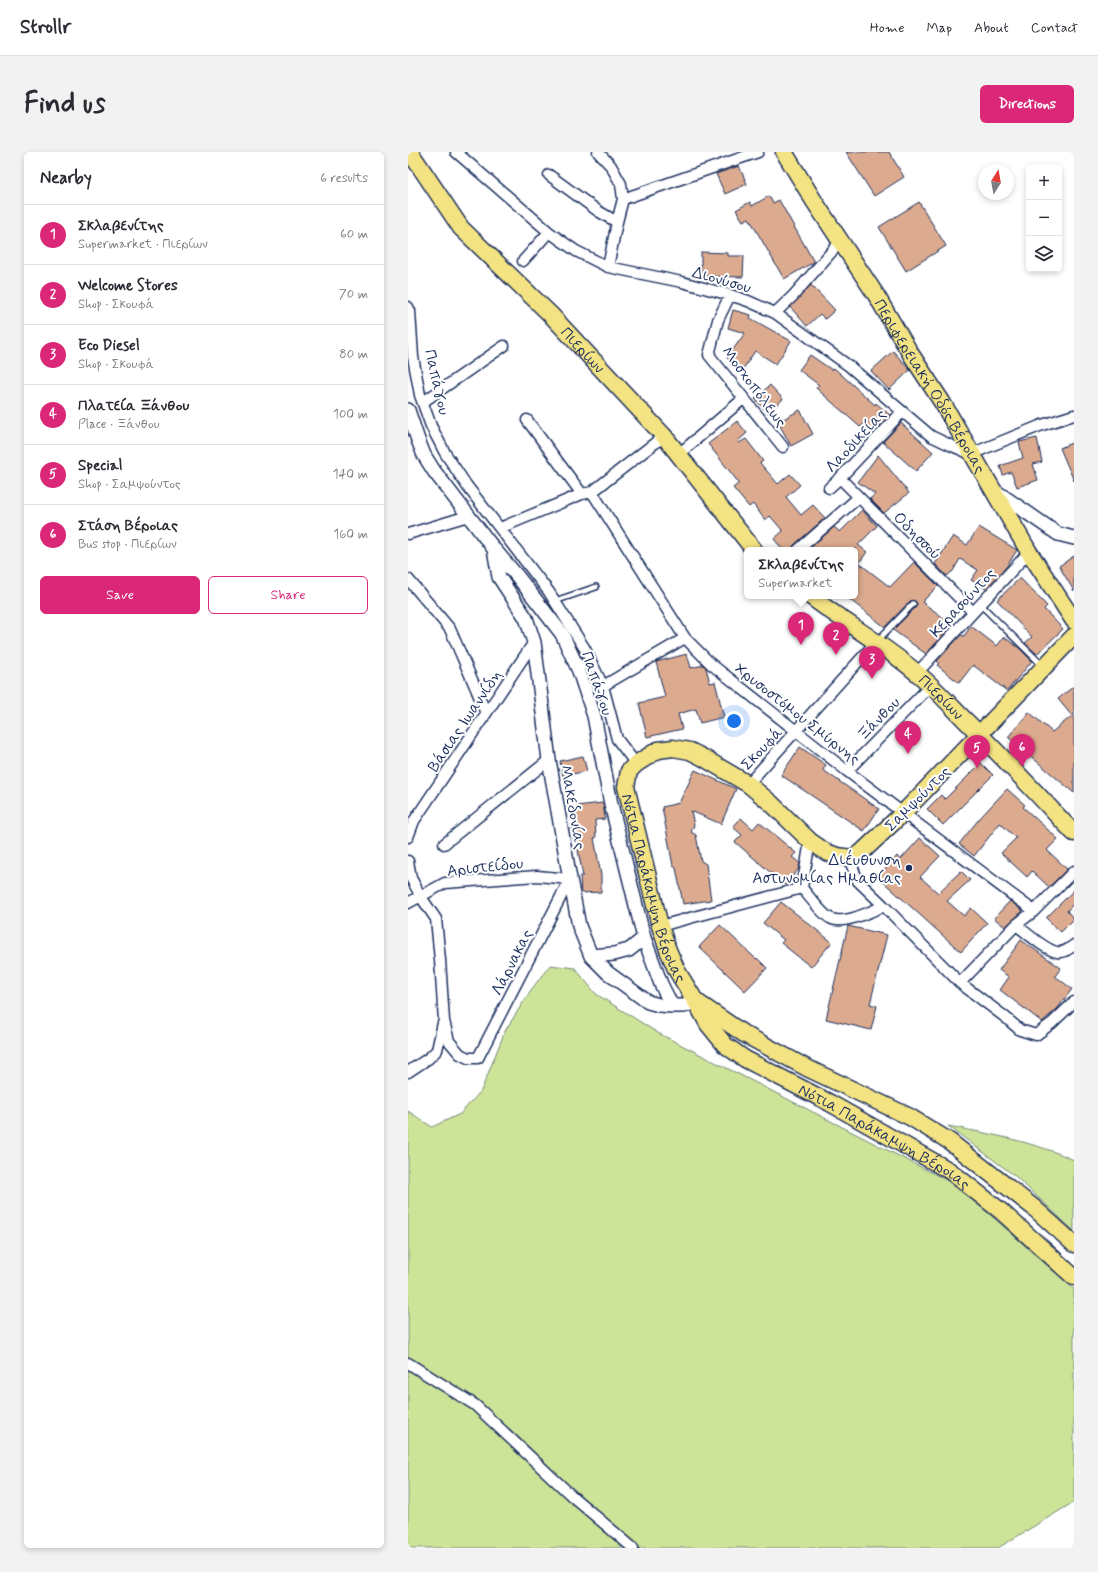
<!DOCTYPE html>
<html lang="en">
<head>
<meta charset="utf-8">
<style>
  :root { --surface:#fff; --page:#f2f2f3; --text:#2b2b33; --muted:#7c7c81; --line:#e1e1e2; --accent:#db2777 }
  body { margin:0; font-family:Mynerve,sans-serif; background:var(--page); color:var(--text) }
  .controls { position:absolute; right:12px; top:12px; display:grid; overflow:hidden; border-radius:6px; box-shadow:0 2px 6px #0003 }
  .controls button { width:36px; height:36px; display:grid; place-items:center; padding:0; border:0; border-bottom:1px solid var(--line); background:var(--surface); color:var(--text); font:20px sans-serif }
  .compass { position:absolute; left:570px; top:12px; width:36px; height:36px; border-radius:50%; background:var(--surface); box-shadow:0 2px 6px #0003; rotate:11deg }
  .you { position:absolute; left:326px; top:569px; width:14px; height:14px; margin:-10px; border:3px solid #fff; border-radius:50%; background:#1a73e8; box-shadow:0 0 0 6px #1a73e833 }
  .badge { display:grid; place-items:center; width:26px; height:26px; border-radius:50%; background:var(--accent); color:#fff; font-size:13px; font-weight:700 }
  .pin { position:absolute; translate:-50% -33px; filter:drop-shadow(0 1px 2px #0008) }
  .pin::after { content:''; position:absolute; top:21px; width:14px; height:12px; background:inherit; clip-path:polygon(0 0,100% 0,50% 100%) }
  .popup { position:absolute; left:336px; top:395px; width:114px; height:52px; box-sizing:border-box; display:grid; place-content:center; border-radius:6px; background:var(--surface); filter:drop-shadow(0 1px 3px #0005); font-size:13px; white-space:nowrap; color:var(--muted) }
  .popup b { font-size:15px; color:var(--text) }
  .popup::after { content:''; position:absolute; left:50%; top:100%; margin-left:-8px; border:8px solid transparent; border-top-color:var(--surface) }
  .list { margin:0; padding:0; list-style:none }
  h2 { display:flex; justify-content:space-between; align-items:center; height:52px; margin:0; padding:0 16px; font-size:17px }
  h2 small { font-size:13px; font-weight:400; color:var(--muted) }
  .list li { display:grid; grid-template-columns:26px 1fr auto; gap:12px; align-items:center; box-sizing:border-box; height:60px; padding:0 16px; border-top:1px solid var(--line) }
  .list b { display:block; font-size:15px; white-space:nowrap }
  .list p { margin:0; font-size:13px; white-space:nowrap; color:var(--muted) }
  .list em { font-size:13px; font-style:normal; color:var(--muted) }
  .actions { display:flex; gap:8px; padding:12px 16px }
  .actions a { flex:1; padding:9px 0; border:1px solid var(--accent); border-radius:6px; text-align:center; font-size:14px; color:var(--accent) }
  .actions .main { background:var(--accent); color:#fff }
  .icon { flex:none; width:22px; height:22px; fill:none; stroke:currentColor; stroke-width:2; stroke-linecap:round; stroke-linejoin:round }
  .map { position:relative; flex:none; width:666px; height:1396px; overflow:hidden; border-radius:6px }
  header { display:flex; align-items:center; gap:24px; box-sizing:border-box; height:56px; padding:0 20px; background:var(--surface); border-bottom:1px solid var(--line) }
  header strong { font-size:19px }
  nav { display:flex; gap:22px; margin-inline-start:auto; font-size:14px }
  .intro { display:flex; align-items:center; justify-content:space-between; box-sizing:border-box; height:96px; padding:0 24px }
  h1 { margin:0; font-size:28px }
  .button { padding:10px 18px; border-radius:6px; background:var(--accent); color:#fff; font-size:14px; font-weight:700 }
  main { display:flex; gap:24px; padding:0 24px }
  aside { flex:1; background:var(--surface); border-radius:6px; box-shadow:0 2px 6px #0003 }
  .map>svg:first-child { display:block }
</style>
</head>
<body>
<header>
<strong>Strollr</strong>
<nav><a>Home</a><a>Map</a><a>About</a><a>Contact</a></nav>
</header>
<div class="intro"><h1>Find us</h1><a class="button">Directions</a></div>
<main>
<aside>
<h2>Nearby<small>6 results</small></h2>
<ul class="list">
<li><span class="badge">1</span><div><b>Σκλαβενίτης</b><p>Supermarket · Πιερίων</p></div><em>60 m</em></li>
<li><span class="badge">2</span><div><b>Welcome Stores</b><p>Shop · Σκουφά</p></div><em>70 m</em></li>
<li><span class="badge">3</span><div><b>Eco Diesel</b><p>Shop · Σκουφά</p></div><em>80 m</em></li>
<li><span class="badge">4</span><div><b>Πλατεία Ξάνθου</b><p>Place · Ξάνθου</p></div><em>100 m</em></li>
<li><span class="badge">5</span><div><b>Special</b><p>Shop · Σαμψούντος</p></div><em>140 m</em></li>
<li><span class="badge">6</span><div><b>Στάση Βέροιας</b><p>Bus stop · Πιερίων</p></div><em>160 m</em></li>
</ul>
<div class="actions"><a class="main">Save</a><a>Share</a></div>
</aside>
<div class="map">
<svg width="666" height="1396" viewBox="0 0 666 1396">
  <rect width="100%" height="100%" fill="#fff"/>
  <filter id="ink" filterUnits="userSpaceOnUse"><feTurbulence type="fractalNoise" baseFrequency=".025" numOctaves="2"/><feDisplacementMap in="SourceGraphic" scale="8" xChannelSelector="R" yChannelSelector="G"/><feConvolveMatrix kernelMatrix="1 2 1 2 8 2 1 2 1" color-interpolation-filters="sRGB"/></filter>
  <g filter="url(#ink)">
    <path fill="#cce398" stroke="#74897b" d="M142 813 167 816 188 842 250 881 550 1034 666 1137V1350L590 1396H0V959L24 975 52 962 73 939 97 879 123 838Z
      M540 974C583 982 627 990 666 1008V1079L607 1024Z"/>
    <path fill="#dcaa8e" stroke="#1b2f5e" d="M438 0H481L496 25 466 44Z
      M331 14 339 32 317 42 308 22Z
      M361 44 365 51 371 48 406 110 376 127 341 66 335 69 328 58 342 50 344 54Z
      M511 50 538 94 498 119 471 75Z
      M293 100 320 101V104H336L335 125 293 124Z
      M403 133 427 158 417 167 412 162 399 174 382 155Z
      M325 158 343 163 342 166 383 189 368 212 347 199 335 217 319 206 337 181 320 176Z
      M485 199 502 218 481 238 463 219Z
      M402 203 424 218 426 216 467 253 468 251 482 263 465 281 456 272 452 275 408 236 411 233 391 218Z
      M362 233 375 247 360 261 347 247Z
      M392 258 405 282 383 294 370 270Z
      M329 269 339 281 330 289 331 291 338 287 355 309 352 311 370 332 382 322 392 333 378 345 393 363 405 353 417 366 386 393 384 398H375L366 387 375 379 362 364 357 368 345 352 341 355 325 336 331 331 300 292Z
      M493 271 525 300 508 319 475 290Z
      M629 286 634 310 625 312 630 328 609 335 603 320 595 323 592 314 615 306 611 290Z
      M666 290V329L652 296Z
      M470 303 501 341 476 361 462 347 467 342 450 330Z
      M454 358 469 374 450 393 459 400 451 411 482 435 506 410 530 434 514 450 540 469 538 471 543 475 518 502 485 478 508 455 509 451 507 449H502L477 475 437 444H447V396L445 398H400L426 375 432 380Z
      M571 375 609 398 599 414 578 437 563 428 570 418 552 407 545 419 539 424 527 412 545 384 559 393Z
      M666 404V439L651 414Z
      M612 426 639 454 636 457 655 477 629 502 617 491 624 485 589 448Z
      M563 474 589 494 596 485 611 496 624 509 599 539 565 513 551 531 529 513 531 511 529 509 553 483 556 484Z
      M279 502 283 516 295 513 298 516 302 531 307 530 316 565 292 571 288 557 270 562 274 577 239 585 231 551 257 545 248 510Z
      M666 534V641L600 585 621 560 644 580 664 564 650 547Z
      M392 595 418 613 415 618 471 657 456 679 373 623Z
      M175 604 179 619 155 624 152 609Z
      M573 611 585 623 535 673 519 657 533 643 537 647Z
      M287 618 328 637 313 672 283 659 286 673 283 680 288 683 293 709 298 712 303 748 275 752 268 716 265 714 254 655 271 651Z
      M599 637 617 653 615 655 650 687 639 698 659 717 641 735 624 719 619 725 593 701 608 686 592 671 566 704 551 692 571 667Z
      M195 651 197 667 187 668 188 686H186L193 723V740L173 741 172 724H175L168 688H166L164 672 169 671 168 654Z
      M333 666 345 677 351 670 388 701 384 705 392 711 390 718 377 733 327 690 334 683 325 675Z
      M512 686 532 704 512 725 530 741 553 719 562 728 539 749 556 764 563 756 579 771 553 800 470 725 489 704 492 708Z
      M666 738V751L659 759 666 767 653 780 638 766Z
      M602 749 615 759 597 775 586 766Z
      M373 750 424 790 403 815 373 791 376 788 355 771Z
      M312 773 348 807 349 806 359 816 337 839 291 795Z
      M440 774 479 783 462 852 469 854 463 878 418 867Z
      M613 788 653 816 647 824 664 837 650 856 634 870 592 838 601 825 591 818Z"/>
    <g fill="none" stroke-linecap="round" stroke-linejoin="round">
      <g stroke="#1b2f5e" stroke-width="8">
        <path id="service" d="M147 449 188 435
          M572 452 634 513
          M470 488 505 452"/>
      </g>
      <g stroke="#1b2f5e" stroke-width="13">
        <path id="minor" d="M48 0 141 80 168 99 200 115 274 130 322 143 340 149 367 161 441 214 523 284 542 293 563 302 634 273 666 263
          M190 0 203 14 213 32 215 47 209 70 200 115
          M141 23 190 59 209 70
          M215 47 350 0
          M115 109 141 80
          M322 143 310 168 301 203 375 295
          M0 155 2 159 5 205 12 243 23 274 37 301 59 334 141 440 177 497 195 534 209 587 228 612
          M367 161 385 144 433 89
          M15 250 96 194
          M119 268 174 342
          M271 302 335 247
          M432 326 565 460
          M421 336 432 326 494 260
          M184 340 277 486 303 512 439 619 626 759
          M92 376 174 342 184 340 256 284
          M0 382 60 364
          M390 398 451 345
          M0 427 42 477 69 539 78 562
          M509 521 621 400
          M195 534 277 486
          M439 619 523 533
          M340 632 468 490
          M0 685 6 669 126 490
          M36 692 141 608
          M443 706 444 714 450 729 476 754 552 831 597 865 612 878 628 883 644 871 666 850
          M0 709 3 726 13 745 28 767 32 808 36 869 41 889 52 902 60 906H70L162 727 129 724 37 731 0 751
          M394 736C399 742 416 764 422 766 435 774 463 759 476 754
          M394 736 402 689
          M608 773C618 780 637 798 649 800 656 801 661 797 666 793
          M252 774 394 736
          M552 831 608 773 626 759 666 719
          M0 920 21 906 29 898 35 871
          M0 1211 67 1253 165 1345 225 1396"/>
      </g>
      <g stroke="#1b2f5e" stroke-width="16">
        <path id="tertiary" d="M0 258 10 288 16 303 26 319 86 397 110 425 154 482 171 519 186 564 203 652 236 786 253 832 264 854
          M586 338 650 382 666 386
          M86 397 91 425 118 466 126 490 141 608 162 727 171 774 183 804 200 821 240 850 251 853 264 854H276L288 850
          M183 804 206 802 221 798 236 786"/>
      </g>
      <g stroke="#1b2f5e" stroke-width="19">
        <g id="primary">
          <path id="s1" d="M2 0 53 76 143 163 256 284 346 398"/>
          <path id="s2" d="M376 0 406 49 468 143 504 204 534 250 621 400 666 469"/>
          <path id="s3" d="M402 444C437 471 477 493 510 522 527 536 541 552 556 567 594 604 630 643 666 681"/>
          <path id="s4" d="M666 484 495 661 453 701 443 706 429 704 418 700 402 689 364 652 340 632 294 605 282 599 265 596 250 598 228 612 221 619 218 635 252 774 260 798 269 819 288 850 300 872 317 893 337 907 422 951 542 1019 594 1060 666 1125"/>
          <path d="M289 850 336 882 399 916 502 965 541 989 625 1055 666 1092"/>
        </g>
      </g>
      <use href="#service" stroke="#fff" stroke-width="5"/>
      <use href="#minor" stroke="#fff" stroke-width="10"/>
      <use href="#tertiary" stroke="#fff" stroke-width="13"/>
      <use href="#primary" stroke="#f4e382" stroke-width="16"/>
    </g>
  </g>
  <circle fill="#1b2f5e" stroke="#fff" stroke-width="1.5" cx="501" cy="716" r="4"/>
  <g text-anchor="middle" stroke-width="4" stroke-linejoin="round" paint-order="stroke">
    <g font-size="16" fill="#1b2f5e" stroke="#fff">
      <text transform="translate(314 127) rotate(16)" y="6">Διονύσου</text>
      <text dy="6" stroke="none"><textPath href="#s1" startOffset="264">Πιερίων</textPath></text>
      <text transform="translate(30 230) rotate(77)" y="6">Παπάγου</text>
      <text transform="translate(347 234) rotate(53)" y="6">Μοσχοπόλεως</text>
      <text dy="6" stroke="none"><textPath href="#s2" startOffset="276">Περιφερειακή Οδός Βέροιας</textPath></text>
      <text transform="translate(447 288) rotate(-47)" y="6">Λαοδικείας</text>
      <text transform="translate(510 383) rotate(45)" y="6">Οδησσού</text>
      <text transform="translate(554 450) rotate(-47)" y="6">Κερασούντος</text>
      <text transform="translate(190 531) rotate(71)" y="6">Παπάγου</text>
      <text dy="6" stroke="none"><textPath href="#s3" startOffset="166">Πιερίων</textPath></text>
      <text transform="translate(390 561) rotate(38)" y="6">Χρυσοστόμου Σμύρνης</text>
      <text transform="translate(470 566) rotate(-46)" y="6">Ξάνθου</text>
      <text transform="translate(56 568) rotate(-56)" y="6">Βάσιας Ιωαννίδη</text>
      <text transform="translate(353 596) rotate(-47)" y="6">Σκουφά</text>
      <text transform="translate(509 646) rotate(-45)" y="6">Σαμψούντος</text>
      <text transform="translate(166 655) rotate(80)" y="6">Μακεδονίας</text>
      <text transform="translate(77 714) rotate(-6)" y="6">Αριστείδου</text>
      <text dy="6" stroke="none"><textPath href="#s4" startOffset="701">Νότια Παράκαμψη Βέροιας</textPath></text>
      <text transform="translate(103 810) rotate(-63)" y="6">Λάρνακας</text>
      <text dy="6" stroke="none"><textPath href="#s4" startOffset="1060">Νότια Παράκαμψη Βέροιας</textPath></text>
    </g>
    <g font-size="16" fill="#1b2f5e" stroke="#fff" text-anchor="end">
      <text x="493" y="713">Διέυθυνση<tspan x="493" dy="18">Αστυνομίας Ημαθίας</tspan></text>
    </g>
  </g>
</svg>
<div class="controls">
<button>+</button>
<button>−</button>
<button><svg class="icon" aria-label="layers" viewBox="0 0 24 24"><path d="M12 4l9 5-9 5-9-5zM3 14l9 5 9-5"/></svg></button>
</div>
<svg class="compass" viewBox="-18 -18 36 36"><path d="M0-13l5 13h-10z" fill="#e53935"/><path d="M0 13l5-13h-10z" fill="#7c7c81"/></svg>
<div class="you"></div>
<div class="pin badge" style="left:393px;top:493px">1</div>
<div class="popup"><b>Σκλαβενίτης</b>Supermarket</div>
<div class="pin badge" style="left:428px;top:503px">2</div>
<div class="pin badge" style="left:464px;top:527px">3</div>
<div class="pin badge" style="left:500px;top:602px">4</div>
<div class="pin badge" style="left:569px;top:616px">5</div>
<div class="pin badge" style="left:614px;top:615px">6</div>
</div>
</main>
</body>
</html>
